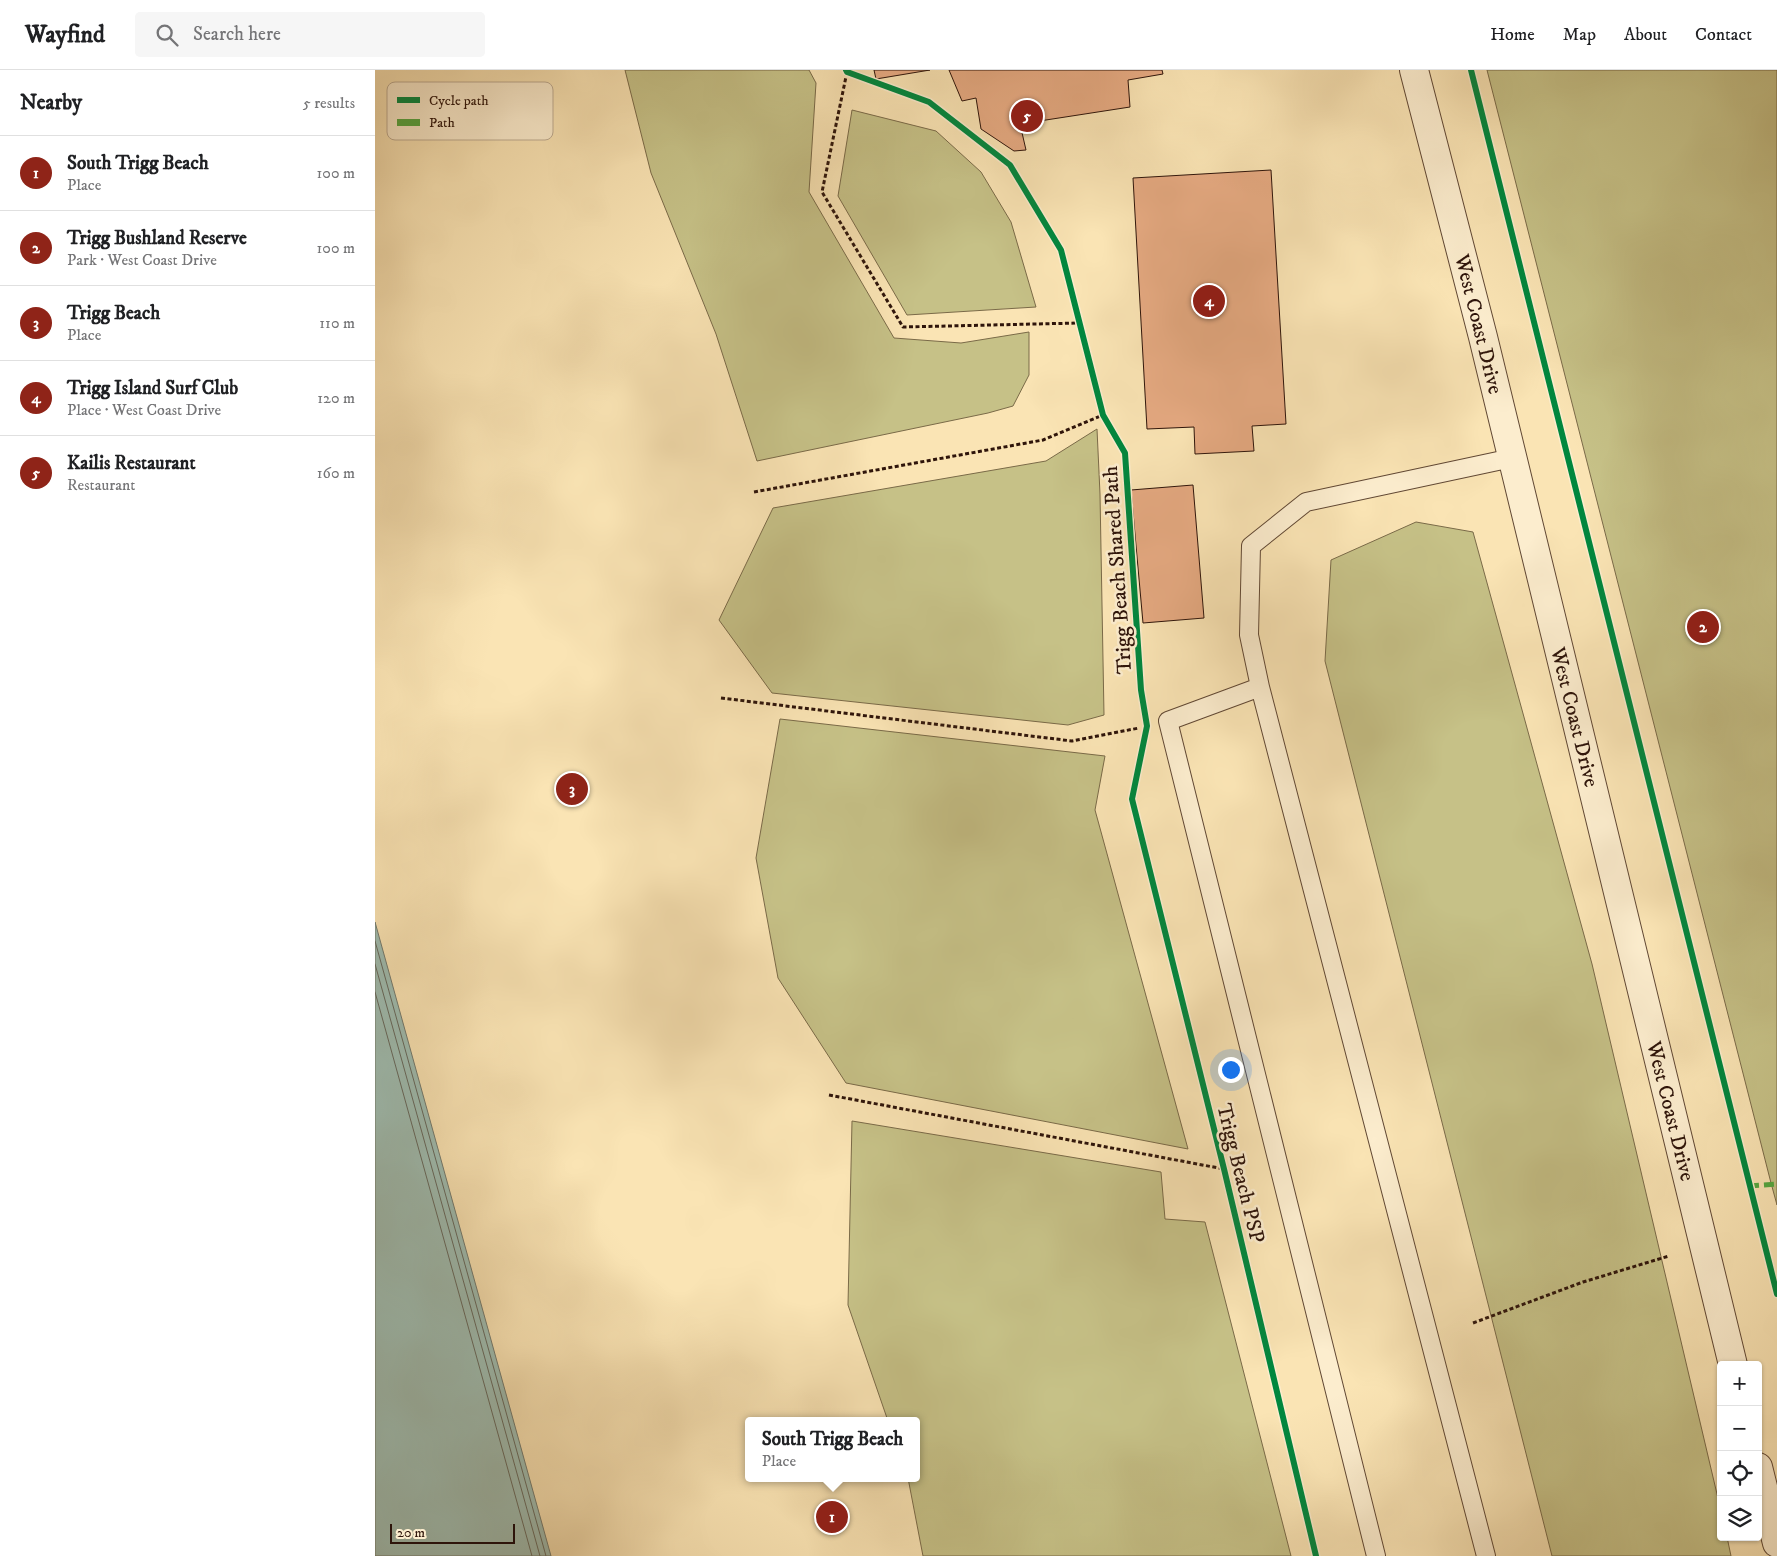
<!DOCTYPE html>
<html lang="en">
<head>
<meta charset="utf-8">
<style>
  :root { --surface:#fff; --page:#f6f6f6; --text:#202124; --muted:#757577; --line:#e0e0e0; --accent:#8f2418 }
  body { margin:0; font-family:"IM FELL DW Pica",serif; background:var(--page); color:var(--text) }
  .controls { position:absolute; right:15px; bottom:15px; display:grid; overflow:hidden; border-radius:5px; box-shadow:0 1px 4px #0004 }
  .controls button { width:45px; height:45px; display:grid; place-items:center; padding:0; border:0; border-bottom:1px solid var(--line); background:var(--surface); color:var(--text); font:25px sans-serif }
  .scale { position:absolute; left:15px; bottom:12px; width:125px; box-sizing:border-box; padding-left:5px; border:2px solid #2e140a; border-top:0; font-size:14px; line-height:18px; white-space:nowrap; color:#2e140a; -webkit-text-stroke:4px #fcedce; paint-order:stroke }
  .you { position:absolute; left:855px; top:999px; width:18px; height:18px; margin:-12px; border:4px solid #fff; border-radius:50%; background:#1a73e8; box-shadow:0 0 0 8px #1a73e833 }
  .badge { display:grid; place-items:center; width:32px; height:32px; border-radius:50%; background:var(--accent); color:#fff; font-size:16px; font-weight:700 }
  .pin { position:absolute; translate:-50% -50%; border:2px solid #fff; box-shadow:0 1px 5px #0006 }
  .popup { position:absolute; left:370px; top:1347px; width:175px; height:65px; box-sizing:border-box; display:grid; place-content:center; border-radius:5px; background:var(--surface); filter:drop-shadow(0 1px 4px #0005); font-size:16px; white-space:nowrap; color:var(--muted) }
  .popup b { font-size:19px; color:var(--text) }
  .popup::after { content:''; position:absolute; left:50%; top:100%; margin-left:-10px; border:10px solid transparent; border-top-color:var(--surface) }
  .list { margin:0; padding:0; list-style:none }
  h2 { display:flex; justify-content:space-between; align-items:center; height:65px; margin:0; padding:0 20px; font-size:21px }
  h2 small { font-size:16px; font-weight:400; color:var(--muted) }
  .list li { display:grid; grid-template-columns:32px 1fr auto; gap:15px; align-items:center; box-sizing:border-box; height:75px; padding:0 20px; border-top:1px solid var(--line) }
  .list b { display:block; font-size:19px; white-space:nowrap }
  .list p { margin:0; font-size:16px; white-space:nowrap; color:var(--muted) }
  .list em { font-size:16px; font-style:normal; color:var(--muted) }
  .icon { flex:none; width:28px; height:28px; fill:none; stroke:currentColor; stroke-width:2; stroke-linecap:round; stroke-linejoin:round }
  .map { position:relative; flex:none; width:1402px; height:1486px; overflow:hidden }
  header { display:flex; align-items:center; gap:30px; box-sizing:border-box; height:70px; padding:0 25px; background:var(--surface); border-bottom:1px solid var(--line) }
  header strong { font-size:24px }
  nav { display:flex; gap:28px; margin-inline-start:auto; font-size:18px }
  .search { width:350px; height:45px; background:var(--page); display:flex; align-items:center; gap:12px; box-sizing:border-box; padding:0 18px; border-radius:5px; color:var(--muted); font-size:19px }
  main { display:flex }
  aside { flex:1; background:var(--surface) }
  .map>svg:first-child { display:block }
</style>
</head>
<body>
<header>
<strong>Wayfind</strong>
<div class="search"><svg class="icon" aria-label="search" viewBox="0 0 24 24"><circle cx="10" cy="10" r="6"/><path d="M15 15l6 6"/></svg>Search here</div>
<nav><a>Home</a><a>Map</a><a>About</a><a>Contact</a></nav>
</header>
<main>
<aside>
<h2>Nearby<small>5 results</small></h2>
<ul class="list">
<li><span class="badge">1</span><div><b>South Trigg Beach</b><p>Place</p></div><em>100 m</em></li>
<li><span class="badge">2</span><div><b>Trigg Bushland Reserve</b><p>Park · West Coast Drive</p></div><em>100 m</em></li>
<li><span class="badge">3</span><div><b>Trigg Beach</b><p>Place</p></div><em>110 m</em></li>
<li><span class="badge">4</span><div><b>Trigg Island Surf Club</b><p>Place · West Coast Drive</p></div><em>120 m</em></li>
<li><span class="badge">5</span><div><b>Kailis Restaurant</b><p>Restaurant</p></div><em>160 m</em></li>
</ul>
</aside>
<div class="map">
<svg width="1402" height="1486" viewBox="0 0 1402 1486">
  <rect width="100%" height="100%" fill="#fae4b4"/>
  <filter id="stains"><feTurbulence type="fractalNoise" baseFrequency=".004" numOctaves="4"/><feColorMatrix values="0 0 0 0 .2 0 0 0 0 .09 0 0 0 0 .02 0 0 0 .5 -.17"/></filter>
  <radialGradient id="worn" r=".72"><stop offset=".6" stop-color="#630" stop-opacity="0"/><stop offset="1" stop-color="#630" stop-opacity=".3"/></radialGradient>
  <path fill="#c6c187" stroke="#7a6a48" d="M250 0H434L441 13 434 122 519 268 586 273 654 262V305L638 336 613 343 382 391 341 264 276 103Z
    M1112 0H1402V1135L1396 1113Z
    M477 40 561 61 606 102 636 152 661 237 532 245 463 126Z
    M722 359 725 424 729 645 693 655 397 623 344 550 398 438 671 391Z
    M1041 452 1098 462 1217 894 1346 1441V1467H1352L1356 1486H1177L950 591 956 490Z
    M405 649 730 686 720 740 813 1079 471 1013 403 908 381 788Z
    M477 1051 786 1102 790 1149 830 1152 916 1486H548L533 1408H541V1351H513L473 1235Z"/>
  <path fill="#9fbeb3" stroke="#727a6f" d="M0 852 176 1486H0Z"/>
  <g fill="none" stroke-linecap="round" stroke-linejoin="round">
    <path stroke="#66695e" stroke-width="1" d="M0 871 171 1486
      M0 894 165 1486
      M0 922 157 1486"/>
  </g>
  <path fill="#e6aa82" stroke="#2e140a" d="M499 0H555L501 9Z
    M574 0H787L788 4 753 10 755 37 645 54 651 80 639 81 606 59 601 28 587 31Z
    M896 100 911 354 877 356 879 381 820 384 819 357 772 359 758 108Z
    M818 415 829 548 768 553 756 420Z"/>
  <g fill="none" stroke-linecap="round" stroke-linejoin="round">
    <g stroke="#614834" stroke-width="20">
      <path id="service" d="M885 617 874 565 876 476 931 432 1137 388
        M1001 1486 793 651 885 617 1111 1486"/>
    </g>
    <g stroke="#614834" stroke-width="30">
      <path id="tertiary" d="M1039 0 1108 267 1358 1295
        M1383 1397 1402 1473"/>
    </g>
    <path stroke="#2e140a" stroke-width="3" stroke-dasharray="4 2.5" stroke-linecap="butt" d="M471 0 472 2 554 32 635 95 686 180 728 345 750 383 768 632
      M472 2 447 122 528 257 704 253
      M379 422 668 370 728 345
      M346 628 697 671 764 658
      M757 729 767 680
      M454 1025 849 1099
      M1098 1253 1208 1212 1294 1186"/>
    <use href="#service" stroke="#fcedce" stroke-width="18"/>
    <use href="#tertiary" stroke="#fcedce" stroke-width="28"/>
    <path stroke="#54a841" stroke-width="5" stroke-dasharray="10 5" stroke-linecap="butt" d="M1374 1116 1402 1114"/>
    <g stroke="#fcedce" stroke-width="9">
      <path id="cycleway" d="M471 0 472 2 554 32 635 95 686 180 728 345 750 383 766 620 772 656 757 729 849 1099 941 1486
        M1096 0 1402 1224"/>
    </g>
    <use href="#cycleway" stroke="#00873e" stroke-width="6"/>
  </g>
  <g text-anchor="middle" stroke-width="5" stroke-linejoin="round" paint-order="stroke">
    <g font-size="21" fill="#2e140a" stroke="#fcedce">
      <text transform="translate(1104 254) rotate(76)" y="7">West Coast Drive</text>
      <text transform="translate(742 500) rotate(-94)" y="7">Trigg Beach Shared Path</text>
      <text transform="translate(1200 647) rotate(76)" y="7">West Coast Drive</text>
      <text transform="translate(1296 1041) rotate(76)" y="7">West Coast Drive</text>
      <text transform="translate(866 1103) rotate(76)" y="7">Trigg Beach PSP</text>
    </g>
  </g>
  <rect x="12" y="12" width="166" height="58" rx="8" fill="#fcedce" stroke="#beac93" stroke-width="1"/>
  <rect x="22" y="27" width="23" height="6" fill="#00873e"/>
  <rect x="22" y="49" width="23" height="7" fill="#54a841"/>
  <g font-size="14" fill="#2e140a">
    <text x="54" y="35">Cycle path</text>
    <text x="54" y="57">Path</text>
  </g>
  <rect width="100%" height="100%" filter="url(#stains)"/>
  <rect width="100%" height="100%" fill="url(#worn)"/>
</svg>
<div class="controls">
<button>+</button>
<button>−</button>
<button><svg class="icon" aria-label="locate" viewBox="0 0 24 24"><circle cx="12" cy="12" r="6"/><path d="M12 2v4M12 18v4M2 12h4M18 12h4"/></svg></button>
<button><svg class="icon" aria-label="layers" viewBox="0 0 24 24"><path d="M12 4l9 5-9 5-9-5zM3 14l9 5 9-5"/></svg></button>
</div>
<div class="scale">20 m</div>
<div class="you"></div>
<div class="pin badge" style="left:457px;top:1447px">1</div>
<div class="popup"><b>South Trigg Beach</b>Place</div>
<div class="pin badge" style="left:1328px;top:557px">2</div>
<div class="pin badge" style="left:197px;top:719px">3</div>
<div class="pin badge" style="left:834px;top:231px">4</div>
<div class="pin badge" style="left:652px;top:46px">5</div>
</div>
</main>
</body>
</html>
